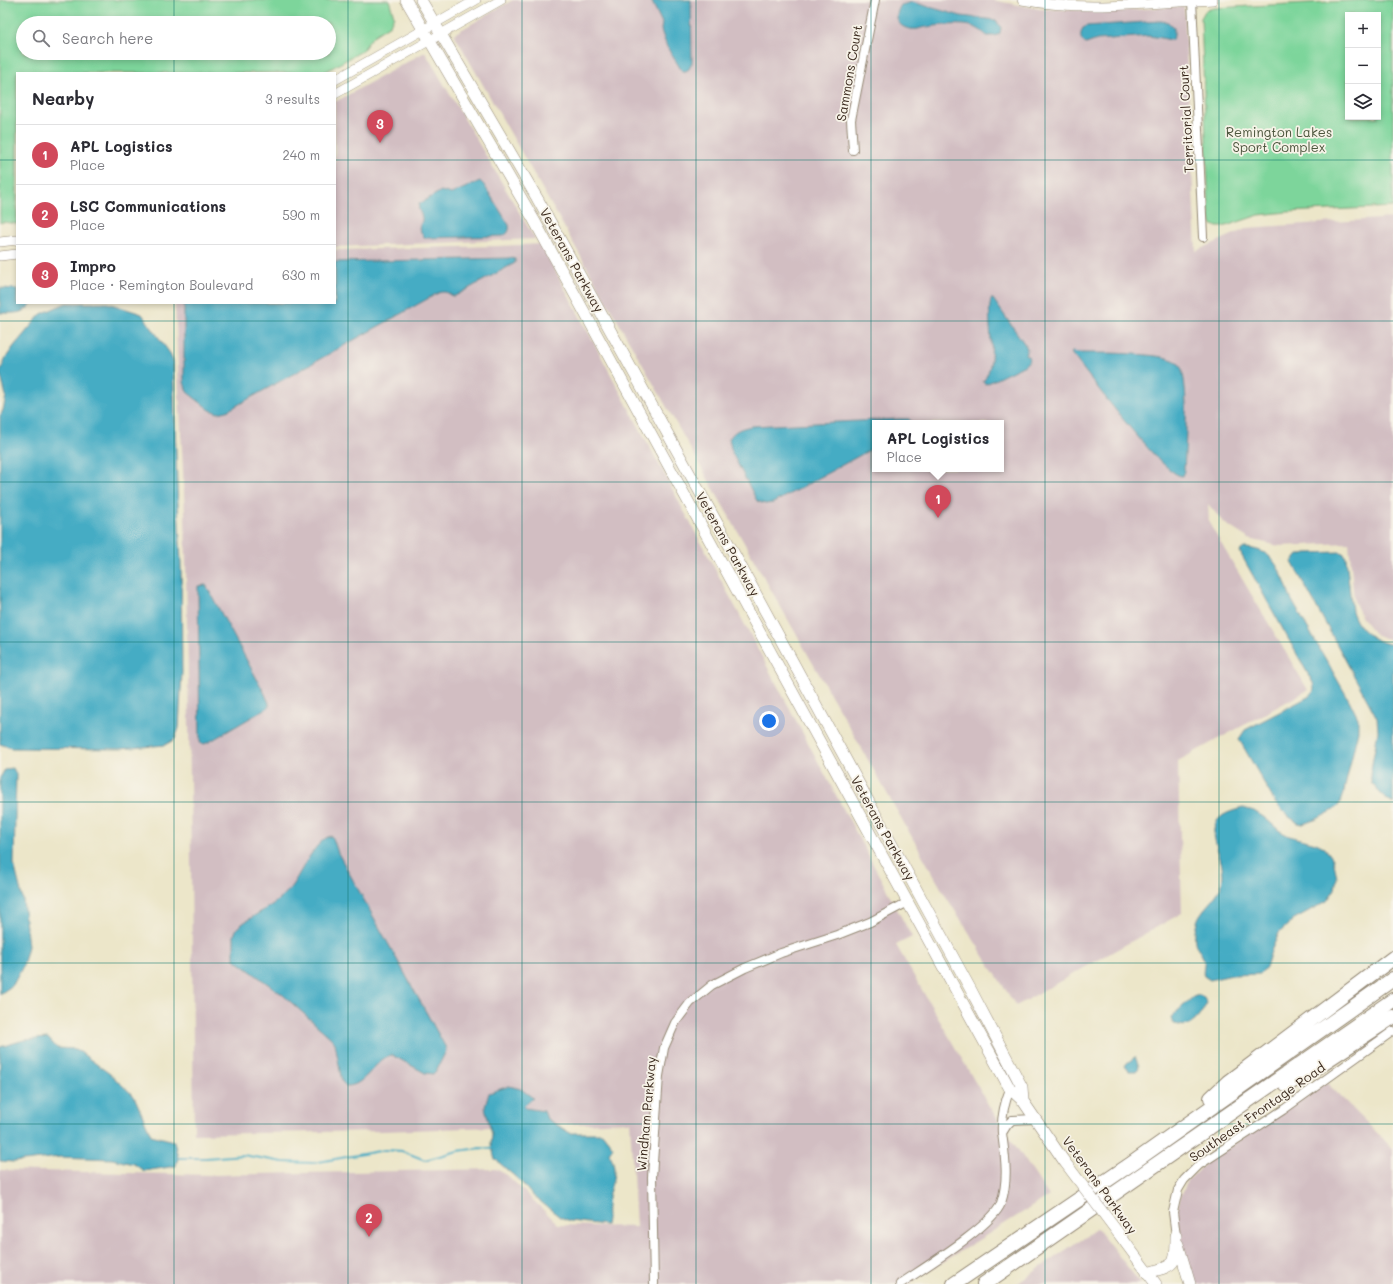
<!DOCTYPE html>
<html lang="en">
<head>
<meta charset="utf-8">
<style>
  :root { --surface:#fff; --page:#f2f2f3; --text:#2b2b33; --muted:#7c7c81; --line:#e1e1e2; --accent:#d1495b }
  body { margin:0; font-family:Mali,sans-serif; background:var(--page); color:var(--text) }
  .controls { position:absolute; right:12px; top:12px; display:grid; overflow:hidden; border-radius:0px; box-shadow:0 2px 6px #0003 }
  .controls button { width:36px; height:36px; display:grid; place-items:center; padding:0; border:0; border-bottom:1px solid var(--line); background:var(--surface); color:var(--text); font:20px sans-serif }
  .you { position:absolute; left:769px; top:721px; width:14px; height:14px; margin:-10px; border:3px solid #fff; border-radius:50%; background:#1a73e8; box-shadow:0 0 0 6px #1a73e833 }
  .badge { display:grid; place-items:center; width:26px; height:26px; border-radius:50%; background:var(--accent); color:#fff; font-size:13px; font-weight:700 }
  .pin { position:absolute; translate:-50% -33px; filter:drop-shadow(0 1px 2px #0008) }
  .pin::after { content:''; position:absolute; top:21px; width:14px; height:12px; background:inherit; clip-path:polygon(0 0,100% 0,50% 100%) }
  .popup { position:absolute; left:872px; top:420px; width:132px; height:52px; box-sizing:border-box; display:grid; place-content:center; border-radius:0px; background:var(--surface); filter:drop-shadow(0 1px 3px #0005); font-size:13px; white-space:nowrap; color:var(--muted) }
  .popup b { font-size:15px; color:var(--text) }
  .popup::after { content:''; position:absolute; left:50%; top:100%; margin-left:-8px; border:8px solid transparent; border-top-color:var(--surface) }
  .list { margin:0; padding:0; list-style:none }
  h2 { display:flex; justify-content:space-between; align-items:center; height:52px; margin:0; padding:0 16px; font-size:17px }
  h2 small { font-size:13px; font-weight:400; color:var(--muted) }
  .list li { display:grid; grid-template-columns:26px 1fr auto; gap:12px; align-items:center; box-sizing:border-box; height:60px; padding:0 16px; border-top:1px solid var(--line) }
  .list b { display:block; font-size:15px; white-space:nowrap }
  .list p { margin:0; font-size:13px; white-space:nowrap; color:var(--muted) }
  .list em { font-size:13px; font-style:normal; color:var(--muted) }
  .icon { flex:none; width:22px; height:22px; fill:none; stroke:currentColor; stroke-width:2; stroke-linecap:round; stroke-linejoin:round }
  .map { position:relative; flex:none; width:1393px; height:1284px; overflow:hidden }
  .search { position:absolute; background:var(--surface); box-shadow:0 2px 6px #0003; left:16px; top:16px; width:320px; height:44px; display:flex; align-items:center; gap:10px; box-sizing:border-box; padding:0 14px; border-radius:22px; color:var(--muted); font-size:15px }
  .panel { position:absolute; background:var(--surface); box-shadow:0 2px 6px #0003; left:16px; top:72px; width:320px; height:232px; border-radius:0px }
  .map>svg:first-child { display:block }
</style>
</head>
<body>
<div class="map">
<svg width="1393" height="1284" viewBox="0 0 1393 1284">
  <rect width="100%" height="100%" fill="#f7f3e8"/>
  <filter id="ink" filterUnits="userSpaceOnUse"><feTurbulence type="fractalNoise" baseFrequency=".025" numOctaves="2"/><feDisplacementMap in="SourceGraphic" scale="8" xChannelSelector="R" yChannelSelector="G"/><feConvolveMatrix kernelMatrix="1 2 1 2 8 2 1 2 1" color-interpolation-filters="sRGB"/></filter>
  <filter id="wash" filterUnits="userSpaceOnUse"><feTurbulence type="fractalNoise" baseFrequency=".012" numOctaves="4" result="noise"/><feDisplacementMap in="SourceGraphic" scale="16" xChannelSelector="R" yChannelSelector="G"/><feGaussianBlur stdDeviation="0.9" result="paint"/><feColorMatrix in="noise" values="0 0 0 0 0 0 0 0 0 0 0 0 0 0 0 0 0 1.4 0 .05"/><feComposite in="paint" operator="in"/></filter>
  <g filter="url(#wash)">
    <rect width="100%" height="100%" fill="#ece6c9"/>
    <path fill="#d2bec2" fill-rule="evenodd" d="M513 0H992L1040 9 1115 11 1184 6 1196 251 1248 228 1393 218V640L1377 636 1362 618 1354 601 1349 543 1279 546 1249 539 1224 523 1208 504 1209 523 1308 690 1178 761 1182 913 1016 1006 945 895 454 34ZM875 423H1001V469H875Z
      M425 52 535 239 335 247V102Z
      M541 244 912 937 896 945 989 1106 1049 1196 908 1284H0V1170L213 1175 496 1169 507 1175 559 1225 636 1227 630 1122 385 1131 194 1134 190 781 185 513 175 303H335V250L499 246Z
      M1326 1082 1393 1149V1284H1194L1179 1235 1176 1216 1180 1198 1188 1180 1206 1163Z
      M1097 1228 1141 1284H1017Z"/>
    <path fill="#7dd59b" stroke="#5c805c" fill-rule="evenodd" d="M0 0H389L394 16 390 25 373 36 362 51 323 73H17V224L3 222 0 223ZM23 23H329V53H23Z
      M1366 0H1393V207L1287 212 1259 215 1223 227H1217L1211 224 1209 212 1201 18 1205 11 1213 8ZM1348 15H1378V117H1348Z"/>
    <path fill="#44acc4" stroke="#406b71" d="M651 0H691L692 63 689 69 686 71H682L667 47 661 30 662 23Z
      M912 2 961 16 996 20 1001 28 1000 33 995 36H987C981 30 975 26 965 25 954 24 939 25 927 27 924 27 921 28 918 29 901 31 891 20 901 5Z
      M1160 21 1168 22 1174 28V36L1172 40 1149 36 1097 40 1086 44C1079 40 1080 34 1083 28L1087 26Z
      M480 181 484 185 509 225C510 230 508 234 503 236L426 238 423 236 419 228C420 225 421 223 422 221 423 214 417 211 419 204L441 191 451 194Z
      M510 258 515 259V263L455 296H452C448 292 444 291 438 293L227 411 218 413 210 410 187 392 184 382V303H335V262Z
      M0 288 17 289V303H32C24 315 13 313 0 313Z
      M991 299H993L1026 346 1027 349 1025 355 1029 357 1030 359 1025 365 986 384 983 382C1000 359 985 325 991 299Z
      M66 303H108L142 314 169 352 173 361 177 484 181 563 182 672 179 728 175 739 165 745 120 749 11 748 0 744V416L3 410 6 396 0 373 5 359 14 346 41 314Z
      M1074 351 1076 353C1097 353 1163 352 1177 362 1191 371 1185 454 1184 471L1182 476C1163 476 1086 372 1071 353Z
      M901 419H909L913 423H875V447L773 503 765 504 757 501 732 453 729 439C734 430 742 428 752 426Z
      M1244 548C1252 548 1265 551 1270 557 1279 566 1287 585 1290 597L1349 700 1358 718V731L1344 791 1339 805 1334 810 1317 819 1303 824 1298 823 1288 816 1276 804 1239 739 1245 730 1308 697C1314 693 1315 690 1313 683L1242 556 1240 551Z
      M1341 552 1344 554 1346 558 1352 611C1358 631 1374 641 1393 645V804L1381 794 1372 784 1370 775 1378 731 1377 718 1292 562 1298 555H1301L1306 553Z
      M206 585 264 692 269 703V707L209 742 202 745 200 742 198 586Z
      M13 768 16 774 14 864 23 900 28 946 23 966 13 985 0 994V778L5 769Z
      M1243 808 1254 811 1265 818 1280 831 1289 836 1316 843 1324 847 1333 859 1337 877 1335 889 1327 901 1294 919 1279 933 1271 951 1266 967 1260 974 1232 975 1210 980 1204 976C1202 971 1205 966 1204 961 1203 954 1196 948 1195 942 1194 934 1196 921 1200 915 1209 901 1222 894 1223 876 1224 861 1210 837 1215 825 1219 814 1232 811 1243 808Z
      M331 836 333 838 338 853 446 1048V1051L436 1071 433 1074 425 1073 392 1055C375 1058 366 1087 346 1086L342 1082 335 1043 331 1038 283 995 234 959V935L237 928C254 913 280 905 293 884 301 872 316 839 331 836Z
      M1199 995 1203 997 1207 1003C1201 1014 1193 1029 1179 1025 1175 1024 1172 1022 1171 1017L1193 997Z
      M48 1038 57 1048 76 1049 110 1074 134 1096 151 1135 174 1141 178 1158 176 1166 144 1171 134 1164 112 1159 60 1157 14 1162 0 1161V1047L24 1040Z
      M1135 1057 1139 1066 1138 1069 1136 1071H1129L1125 1066 1127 1063Z
      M509 1086 521 1089 533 1098 524 1106 525 1108 544 1111 547 1119 570 1133H602L613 1147 609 1153C621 1173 608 1186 607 1206 606 1213 608 1218 606 1225L570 1221 560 1217 532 1195 521 1182 495 1159 491 1144 492 1134 485 1107 489 1093Z"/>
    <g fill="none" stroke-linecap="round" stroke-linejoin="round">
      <path stroke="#44acc4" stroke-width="2" d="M178 1158H206L243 1155 283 1162 313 1163 385 1150 402 1151 425 1160 458 1151 480 1148 493 1149"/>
    </g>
  </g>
  <g filter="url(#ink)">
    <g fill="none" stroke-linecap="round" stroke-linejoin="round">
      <g stroke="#948874" stroke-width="10">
        <path id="minor" d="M1192 0 1203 237
          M853 150 851 120 875 0
          M1010 1089C1004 1104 1001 1118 1002 1133L1007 1125 1012 1120 1035 1119
          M1176 1236 1173 1212 1178 1190 1184 1180 1199 1165 1283 1110 1393 1031
          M654 1284 652 1177 659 1076 664 1048 675 1023 690 1003 712 985 745 968 781 953 837 935 870 922 908 902
          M900 1284C922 1269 994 1225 1001 1203 1009 1180 1005 1156 1002 1133"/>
      </g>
      <g stroke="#948874" stroke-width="10">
        <path id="tertiary" d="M1022 0C1084 12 1150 3 1213 0
          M335 80 476 0
          M335 94 501 0
          M0 242 17 240
          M0 256 17 254"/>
      </g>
      <g stroke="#948874" stroke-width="12">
        <path id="secondary" d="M406 0 534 220 1010 1089 1023 1101 1064 1161
          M421 0 537 198 732 550 971 990 1022 1087 1023 1101
          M1116 1230 1156 1284
          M1178 1244 1190 1284
          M1147 1273C1176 1265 1176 1266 1176 1236"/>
      </g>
      <g stroke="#948874" stroke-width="16">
        <path id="motorway" d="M1286 1085 1315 1068 1393 1017
          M1211 1098 1228 1082 1393 958
          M954 1284 1131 1164 1393 979
          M984 1284 1393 1000"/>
      </g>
      <use href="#minor" stroke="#fff" stroke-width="8"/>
      <use href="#tertiary" stroke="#fff" stroke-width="9"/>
      <use href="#secondary" stroke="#fff" stroke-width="11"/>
      <use href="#motorway" stroke="#fff" stroke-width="14"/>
      <g stroke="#948874" stroke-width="12" stroke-linecap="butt">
        <path id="secondary-bridge" d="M1064 1161 1116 1230"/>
      </g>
      <use href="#secondary-bridge" stroke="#fff" stroke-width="11"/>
    </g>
  </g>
  <path fill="none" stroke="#0f766e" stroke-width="1" stroke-opacity="0.55" d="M174 0V23M348 0V1284M522 0V1284M696 0V1284M871 0V1284M1045 0V1284M1219 0V1284M174 53V73M0 160H17M335 160H1393M174 303V1284M0 321H1393M0 482H1393M0 642H1393M0 802H1393M0 963H1393M0 1124H1393"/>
  <g text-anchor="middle" stroke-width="3.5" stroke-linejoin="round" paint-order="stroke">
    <g font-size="13" fill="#3b2a1e" stroke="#f7f3e8">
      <text transform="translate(849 73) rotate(-80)" y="5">Sammons Court</text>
      <text transform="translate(1186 119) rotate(-93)" y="5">Territorial Court</text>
      <text transform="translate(572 260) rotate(61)" y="5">Veterans Parkway</text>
      <text transform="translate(728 544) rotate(61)" y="5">Veterans Parkway</text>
      <text transform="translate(883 828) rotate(61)" y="5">Veterans Parkway</text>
      <text transform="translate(1257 1112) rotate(-35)" y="5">Southeast Frontage Road</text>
      <text transform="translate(646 1114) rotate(-85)" y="5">Windham Parkway</text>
      <text transform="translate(1100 1185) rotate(54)" y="5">Veterans Parkway</text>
    </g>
    <g font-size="13" fill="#4c553d" stroke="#f7f3e8">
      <text x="1279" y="137">Remington Lakes<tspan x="1279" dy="15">Sport Complex</tspan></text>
    </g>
  </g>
</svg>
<div class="controls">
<button>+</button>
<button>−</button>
<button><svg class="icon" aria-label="layers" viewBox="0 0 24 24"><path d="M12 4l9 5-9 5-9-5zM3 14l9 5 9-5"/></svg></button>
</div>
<div class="you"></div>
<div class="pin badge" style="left:938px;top:518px">1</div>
<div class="popup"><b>APL Logistics</b>Place</div>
<div class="pin badge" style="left:369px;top:1237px">2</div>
<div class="pin badge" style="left:380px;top:143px">3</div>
<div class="search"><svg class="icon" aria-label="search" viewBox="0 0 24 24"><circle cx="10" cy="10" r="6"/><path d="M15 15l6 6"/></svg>Search here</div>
<section class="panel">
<h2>Nearby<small>3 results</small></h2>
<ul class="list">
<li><span class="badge">1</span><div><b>APL Logistics</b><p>Place</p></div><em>240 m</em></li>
<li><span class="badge">2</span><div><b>LSC Communications</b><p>Place</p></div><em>590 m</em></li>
<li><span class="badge">3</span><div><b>Impro</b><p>Place · Remington Boulevard</p></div><em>630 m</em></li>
</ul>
</section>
</div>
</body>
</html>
